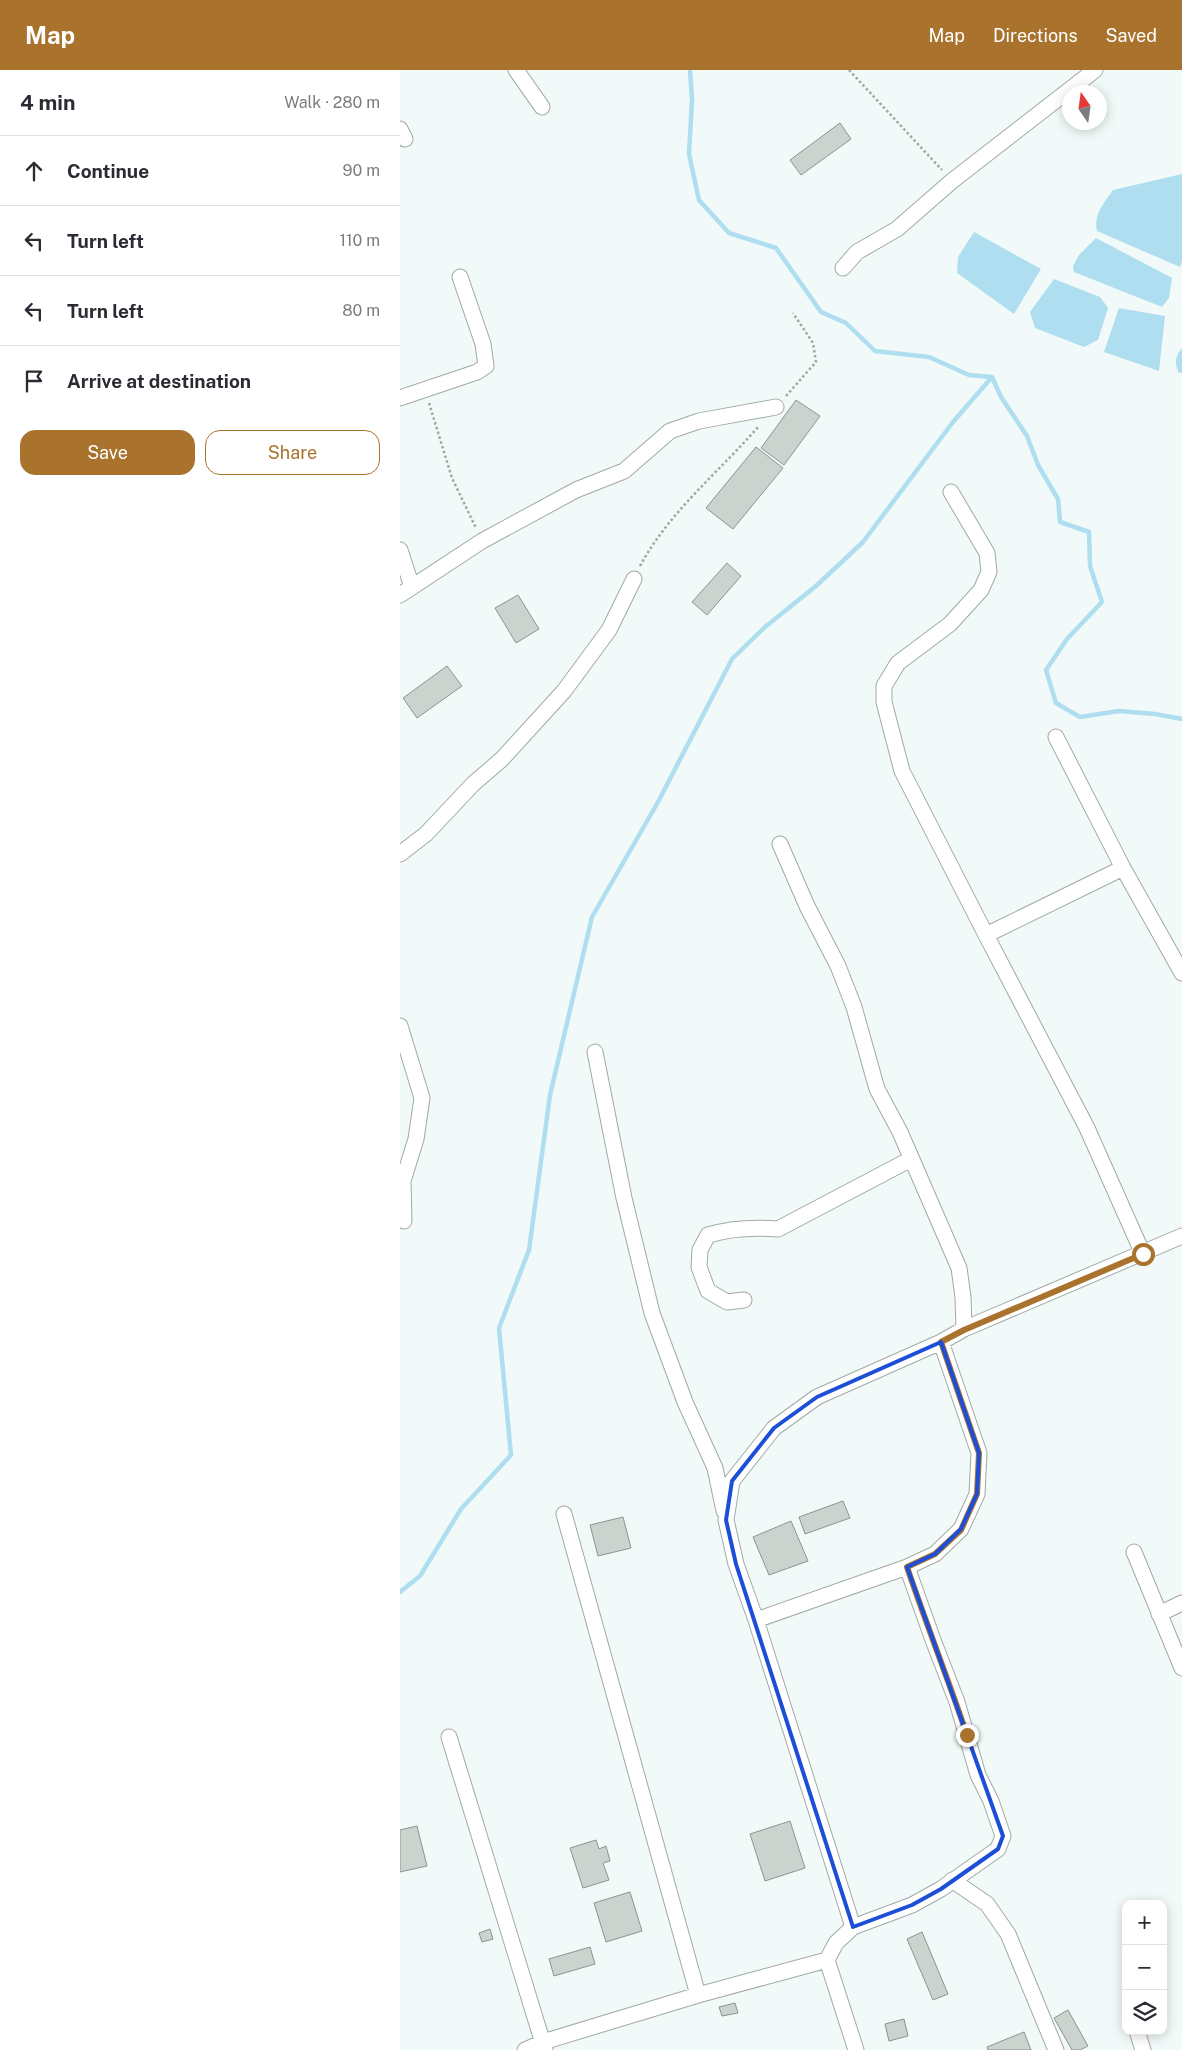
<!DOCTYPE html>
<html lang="en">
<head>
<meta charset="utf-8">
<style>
  :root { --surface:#fff; --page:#f7f7f7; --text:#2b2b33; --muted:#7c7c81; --line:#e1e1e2; --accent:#a9732e }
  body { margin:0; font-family:"Public Sans",sans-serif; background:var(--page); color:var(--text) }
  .controls { position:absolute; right:15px; bottom:15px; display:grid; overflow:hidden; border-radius:10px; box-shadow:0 2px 12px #0003 }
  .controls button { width:45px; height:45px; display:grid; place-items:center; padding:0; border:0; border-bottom:1px solid var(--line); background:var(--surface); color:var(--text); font:25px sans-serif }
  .compass { position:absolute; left:662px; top:15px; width:45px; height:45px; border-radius:50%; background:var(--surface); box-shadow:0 2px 12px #0003; rotate:347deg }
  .stop { position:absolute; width:15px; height:15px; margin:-11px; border:4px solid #a9732e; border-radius:50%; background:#fff }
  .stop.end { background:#a9732e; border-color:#fff; box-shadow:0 1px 5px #0008 }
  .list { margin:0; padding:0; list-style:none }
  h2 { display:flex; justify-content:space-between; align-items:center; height:65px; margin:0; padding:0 20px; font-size:21px }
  h2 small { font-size:16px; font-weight:400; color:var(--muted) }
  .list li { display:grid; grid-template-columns:32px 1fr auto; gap:15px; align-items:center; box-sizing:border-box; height:70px; padding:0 20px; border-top:1px solid var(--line) }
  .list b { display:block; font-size:19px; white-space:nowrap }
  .list em { font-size:16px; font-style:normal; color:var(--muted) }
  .actions { display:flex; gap:10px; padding:15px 20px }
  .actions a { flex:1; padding:11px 0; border:1px solid var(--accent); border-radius:15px; text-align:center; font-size:18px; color:var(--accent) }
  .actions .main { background:var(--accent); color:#fff }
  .icon { flex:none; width:28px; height:28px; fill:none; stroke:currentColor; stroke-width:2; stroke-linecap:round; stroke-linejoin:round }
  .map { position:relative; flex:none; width:782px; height:1980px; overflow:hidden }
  header { display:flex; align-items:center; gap:30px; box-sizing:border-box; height:70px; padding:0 25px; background:var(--accent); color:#fff }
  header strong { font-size:24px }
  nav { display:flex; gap:28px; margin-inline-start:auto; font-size:18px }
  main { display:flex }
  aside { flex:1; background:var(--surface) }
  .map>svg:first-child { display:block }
</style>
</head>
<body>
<header>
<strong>Map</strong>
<nav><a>Map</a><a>Directions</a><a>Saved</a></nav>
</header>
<main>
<aside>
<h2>4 min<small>Walk · 280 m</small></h2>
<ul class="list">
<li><svg class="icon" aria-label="ahead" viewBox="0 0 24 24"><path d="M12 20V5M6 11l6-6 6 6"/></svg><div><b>Continue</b></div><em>90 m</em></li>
<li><svg class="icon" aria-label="left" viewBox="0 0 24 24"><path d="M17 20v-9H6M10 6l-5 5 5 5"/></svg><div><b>Turn left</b></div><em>110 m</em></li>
<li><svg class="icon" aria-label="left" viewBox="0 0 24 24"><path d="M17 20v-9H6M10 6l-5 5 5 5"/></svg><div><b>Turn left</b></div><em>80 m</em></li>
<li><svg class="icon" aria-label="arrive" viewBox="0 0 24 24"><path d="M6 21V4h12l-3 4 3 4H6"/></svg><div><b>Arrive at destination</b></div></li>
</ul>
<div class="actions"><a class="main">Save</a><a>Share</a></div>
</aside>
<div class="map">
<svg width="782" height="1980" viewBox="0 0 782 1980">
  <rect width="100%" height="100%" fill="#f1faf8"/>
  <path fill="#aedef0" d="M782 104V191L780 197 697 161C693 145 704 133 713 120Z
    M574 162 641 199 614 244 557 203 558 187Z
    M696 168 772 208 769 228 762 237 674 202 673 196 679 185Z
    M654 209 700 227 708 238 698 270 684 277 635 258 630 242Z
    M719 238 765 246 759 301 704 282Z
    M782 278V303H779C774 293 775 286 782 278Z"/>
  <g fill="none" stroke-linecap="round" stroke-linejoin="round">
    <path stroke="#aedef0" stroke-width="4.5" d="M290 0 292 30 289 84 299 130 329 163 376 178 421 242 446 253 475 281 529 287 569 305 592 307 601 327 627 366 638 395 658 429 660 452 689 462 690 496 702 532 667 569 646 600 656 633 680 647 719 641 755 644 782 649
      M0 1522 20 1506 61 1439 111 1385 99 1258 129 1180 150 1025 192 847 258 732 332 589 365 557 416 516 463 472 553 352 592 307"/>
  </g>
  <path fill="#ccd3ce" stroke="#8d948f" d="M440 53 451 69 401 105 390 90Z
    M396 330 420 346 384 395 361 378Z
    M356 377 383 398 333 459 306 438Z
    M327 493 341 506 307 545 292 532Z
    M118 525 139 559 116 573 95 538Z
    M47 596 62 616 17 648 3 628Z
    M443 1431 450 1448 405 1464 399 1447Z
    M223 1447 231 1478 198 1486 190 1455Z
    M391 1451 408 1491 369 1505 353 1467Z
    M390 1751 405 1798 365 1811 350 1764Z
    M17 1756 27 1796 0 1802V1760Z
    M196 1770 199 1779 206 1776 210 1791 203 1793 209 1810 183 1818 170 1778Z
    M230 1822 242 1861 206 1872 194 1833Z
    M90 1859 93 1869 82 1872 79 1863Z
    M522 1862 548 1924 533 1930 507 1869Z
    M190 1877 195 1894 154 1906 149 1889Z
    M335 1933 338 1943 322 1946 319 1937Z
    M668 1940 688 1976 680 1980H672L654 1948Z
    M504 1949 508 1966 489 1971 485 1954Z
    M624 1962 631 1980H588L587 1977Z"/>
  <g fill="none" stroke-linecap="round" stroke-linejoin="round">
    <g stroke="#a1a9a7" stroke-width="17">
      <path id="minor" d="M116 0 142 37
        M0 59 5 69
        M443 198 457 182 497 159 552 111 695 0
        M0 328 77 302 86 296 83 274 60 207
        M551 422 587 483 589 502 581 520 550 554 498 593 484 616V632L502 701 586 865 687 1058 743 1184
        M0 480 12 517
        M0 525 82 471 176 420 224 401 270 361 299 351 376 337
        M656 667 723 798 782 903
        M380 774 407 836 438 896 454 937 477 1019 500 1062 559 1198 563 1227 564 1259
        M0 784 26 764 73 714 102 689 164 621 209 560 234 509
        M586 865 723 798
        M0 956 22 1028 16 1069 3 1111 4 1151
        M195 982 224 1128 252 1243 285 1332 315 1398 324 1441
        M344 1230 327 1232 308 1221 299 1197 300 1180 308 1165C331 1158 354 1157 378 1159L511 1089
        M164 1444 298 1925
        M734 1482 782 1598
        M759 1544 782 1533
        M356 1550 507 1497 535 1484 561 1459 577 1424 579 1383 541 1272
        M49 1667 145 1980
        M552 1810 587 1834 608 1864 656 1980
        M453 1857 356 1550 336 1494 326 1450 332 1411 374 1358 417 1327 541 1272 564 1259 782 1166
        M427 1890 456 1980
        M737 1961 743 1980
        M125 1980 143 1972 298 1925 427 1890 436 1873 453 1857 512 1835 541 1819 598 1779 603 1766 591 1731 578 1705 557 1632 533 1570 507 1497"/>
    </g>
    <path stroke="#a0a7a5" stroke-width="2.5" stroke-dasharray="2.5 2.5" stroke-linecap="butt" d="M449 0 542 100
      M386 326 416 292 413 273 393 243
      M29 333 52 408 76 458
      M240 496C269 442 319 402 359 356"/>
    <use href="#minor" stroke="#fff" stroke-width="15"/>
  </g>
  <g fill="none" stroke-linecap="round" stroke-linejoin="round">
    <path stroke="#a9732e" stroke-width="6" d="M567 1665C548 1609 526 1553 507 1497L535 1484 561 1460 577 1424 579 1383 541 1272 564 1260 743 1184"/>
  </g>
  <path fill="none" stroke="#1d4ed8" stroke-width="4" stroke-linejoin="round" d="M541 1272 579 1383 577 1424 561 1459 535 1484 507 1497 603 1766 598 1779 541 1819 512 1835 453 1857 336 1494 326 1450 332 1411 374 1358 417 1327Z"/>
</svg>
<div class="controls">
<button>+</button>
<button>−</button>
<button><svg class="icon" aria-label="layers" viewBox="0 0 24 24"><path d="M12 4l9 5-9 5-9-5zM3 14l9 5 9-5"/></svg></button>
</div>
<svg class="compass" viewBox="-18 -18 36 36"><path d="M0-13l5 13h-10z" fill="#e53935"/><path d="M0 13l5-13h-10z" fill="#7c7c81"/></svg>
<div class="stop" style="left:743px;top:1184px"></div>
<div class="stop end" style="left:567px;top:1665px"></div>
</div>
</main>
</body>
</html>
